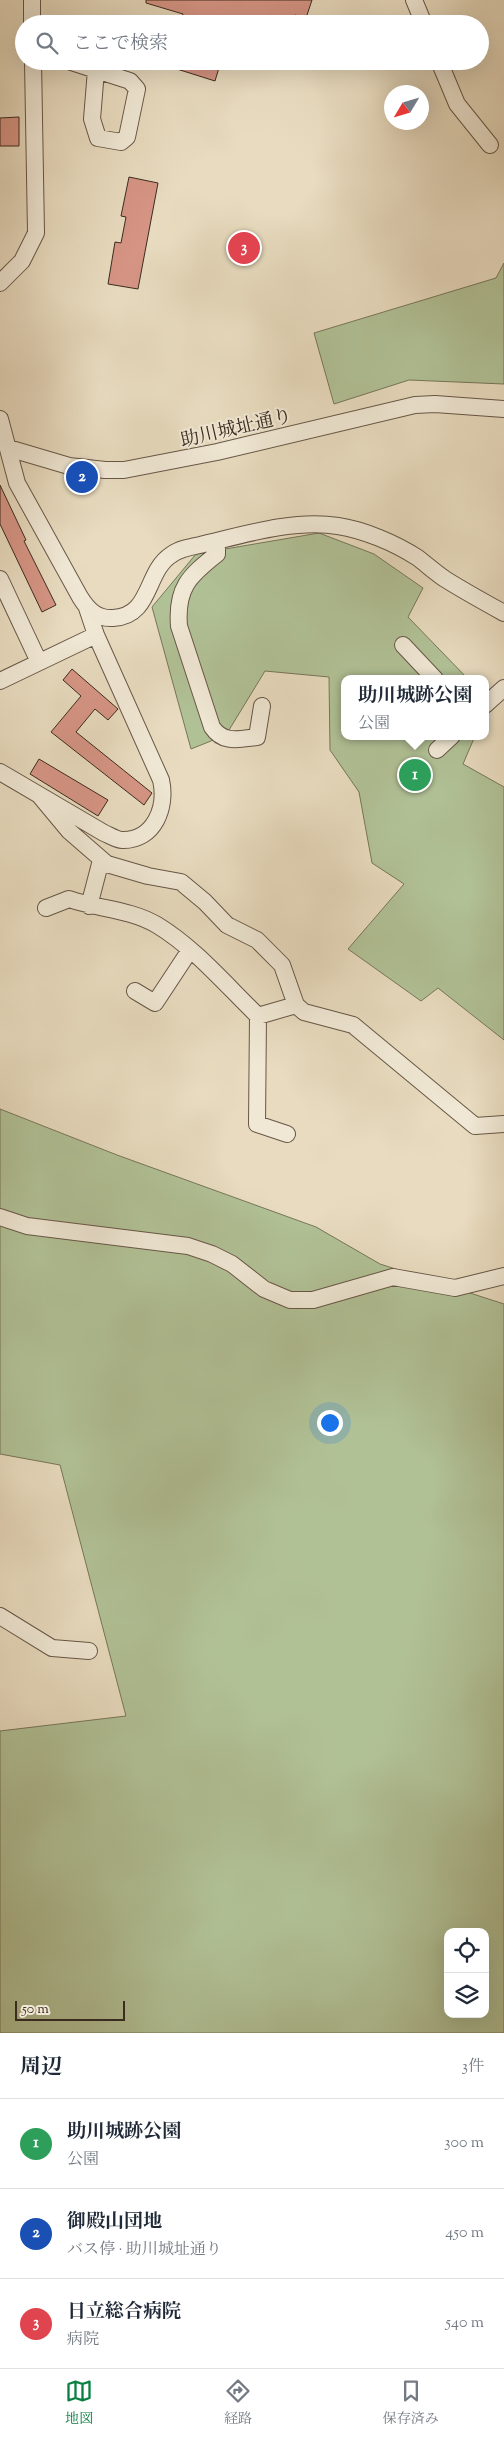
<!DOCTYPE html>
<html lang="ja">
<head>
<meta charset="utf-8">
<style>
  :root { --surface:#fff; --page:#f6f6f7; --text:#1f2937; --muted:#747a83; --line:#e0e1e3; --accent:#0b8043 }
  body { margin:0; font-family:"Sorts Mill Goudy","Noto Serif JP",serif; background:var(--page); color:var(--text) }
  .controls { position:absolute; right:15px; bottom:15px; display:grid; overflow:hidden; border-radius:10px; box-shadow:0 5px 20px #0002 }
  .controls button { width:45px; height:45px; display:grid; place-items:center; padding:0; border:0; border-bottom:1px solid var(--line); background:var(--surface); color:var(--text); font:25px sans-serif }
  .compass { position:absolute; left:384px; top:85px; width:45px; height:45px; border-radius:50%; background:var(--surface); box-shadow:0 5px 20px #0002; rotate:232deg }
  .scale { position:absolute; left:15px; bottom:12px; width:110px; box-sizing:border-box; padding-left:5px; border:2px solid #3c2b1f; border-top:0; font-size:14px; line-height:18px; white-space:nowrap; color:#3c2b1f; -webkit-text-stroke:4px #f0e8d5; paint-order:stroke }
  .you { position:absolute; left:329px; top:1422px; width:18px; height:18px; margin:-12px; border:4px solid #fff; border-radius:50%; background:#1a73e8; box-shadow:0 0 0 8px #1a73e833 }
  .badge { display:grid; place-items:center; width:32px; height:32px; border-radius:50%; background:var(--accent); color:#fff; font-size:16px; font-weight:700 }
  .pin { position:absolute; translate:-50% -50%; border:2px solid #fff; box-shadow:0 1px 5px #0006 }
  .popup { position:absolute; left:341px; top:675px; width:148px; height:65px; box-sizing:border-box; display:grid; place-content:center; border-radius:10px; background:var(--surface); filter:drop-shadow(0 1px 4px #0005); font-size:16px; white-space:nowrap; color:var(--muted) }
  .popup b { font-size:19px; color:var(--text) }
  .popup::after { content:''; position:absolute; left:50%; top:100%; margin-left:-10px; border:10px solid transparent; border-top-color:var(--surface) }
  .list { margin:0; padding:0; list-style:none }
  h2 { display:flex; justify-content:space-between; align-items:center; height:65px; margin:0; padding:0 20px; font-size:21px }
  h2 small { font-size:16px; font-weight:400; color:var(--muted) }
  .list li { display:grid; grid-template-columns:32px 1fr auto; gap:15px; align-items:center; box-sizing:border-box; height:90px; padding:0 20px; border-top:1px solid var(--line) }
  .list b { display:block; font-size:19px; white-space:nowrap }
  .list p { margin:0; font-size:16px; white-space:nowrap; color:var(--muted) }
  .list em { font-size:16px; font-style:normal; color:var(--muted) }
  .icon { flex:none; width:28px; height:28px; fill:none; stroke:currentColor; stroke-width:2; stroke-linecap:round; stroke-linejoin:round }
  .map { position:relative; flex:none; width:504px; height:2033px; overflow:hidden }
  .search { position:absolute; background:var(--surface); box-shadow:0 5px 20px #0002; left:15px; right:15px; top:15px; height:55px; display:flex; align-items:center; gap:12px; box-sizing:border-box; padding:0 18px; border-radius:28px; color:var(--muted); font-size:19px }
  .sheet { height:335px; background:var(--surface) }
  nav { display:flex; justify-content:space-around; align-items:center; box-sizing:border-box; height:70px; border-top:1px solid var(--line); background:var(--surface); font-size:14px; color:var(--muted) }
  nav a { display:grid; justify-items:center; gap:2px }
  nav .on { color:var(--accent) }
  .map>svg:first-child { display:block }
</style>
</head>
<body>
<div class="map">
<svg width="504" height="2033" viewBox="0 0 504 2033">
  <rect width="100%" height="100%" fill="#e8dbbf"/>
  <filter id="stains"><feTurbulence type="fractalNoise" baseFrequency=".004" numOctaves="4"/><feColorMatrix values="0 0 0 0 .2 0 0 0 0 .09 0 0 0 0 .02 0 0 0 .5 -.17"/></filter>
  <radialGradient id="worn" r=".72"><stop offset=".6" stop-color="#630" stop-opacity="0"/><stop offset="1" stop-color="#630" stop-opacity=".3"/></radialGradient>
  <path fill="#b1c196" stroke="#76765a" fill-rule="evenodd" d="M504 263V384L409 380 334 404 314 333 496 278Z
    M319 533 374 554 423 588 408 617 468 679H345V736H475L463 764 504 787V1040L438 988 421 1001 348 949 404 884 372 863 359 792 330 750 329 677 265 671 226 735 191 749 152 607 196 554Z
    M0 1109 117 1155 316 1227 380 1264 504 1304V2033H0V1731L126 1716 60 1465 0 1454ZM448 1932H485V2014H448Z"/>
  <path fill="#d69585" stroke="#3c2b1f" d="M146 0H312L306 18 295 15 293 24H197L181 19 183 14 146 3Z
    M161 61H221L215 81 161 64Z
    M19 117V146H0V118Z
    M129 177 158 183 138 289 108 284 115 242 121 243 126 217 121 216Z
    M0 485 26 540 24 541 56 605 42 612 0 524Z
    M72 669 118 709 108 720 95 709 76 732 152 793 144 805 51 732 81 696 63 680Z
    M39 759 108 800 98 816 30 774Z"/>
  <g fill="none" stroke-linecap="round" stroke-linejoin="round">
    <g stroke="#675747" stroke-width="18">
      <path id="minor" d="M32 0V24
        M414 0 424 24
        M68 61 130 81 137 89 127 137 121 142 98 138 92 119 96 70
        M439 61 457 104 490 145
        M0 283 22 261 36 233 33 61
        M0 419 17 483 80 597C88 610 97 619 113 618 152 616 145 572 171 555 179 549 190 547 200 545 243 535 293 519 338 526 364 530 395 543 418 558 427 565 436 573 445 579 464 591 484 602 504 613
        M8 448 69 466 105 470H124L217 452 415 405 435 404 504 409
        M217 541V554C189 576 176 588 179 626L212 727C223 744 239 739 257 737L262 706
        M0 579 39 662
        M403 645 435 679
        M0 681 96 635
        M485 705 504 688
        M437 750 452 736
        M0 772 104 833C109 835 117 840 122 840 155 841 167 806 161 780L96 635 87 608
        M39 795 69 831 107 864 148 876 181 882 205 902 227 925 257 940 282 965 296 1005 304 1012 353 1025 475 1126 504 1124
        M89 906 101 860
        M46 908 69 899C98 909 130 909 157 925 195 948 226 985 258 1016
        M135 991 155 1003 190 950
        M287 1134 257 1124 258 1016 296 1005
        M0 1217 27 1226 188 1246 212 1254 232 1264 264 1289 290 1300H313L393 1277 455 1288 504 1276
        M0 1616 52 1648 89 1651"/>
    </g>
    <use href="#minor" stroke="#f0e8d5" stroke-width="16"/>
  </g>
  <g text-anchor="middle" stroke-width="4" stroke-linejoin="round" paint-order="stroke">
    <g font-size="19" fill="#3c2b1f" stroke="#f0e8d5">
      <text transform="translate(236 427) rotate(-13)" y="7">助川城址通り</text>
    </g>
  </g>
  <rect width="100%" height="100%" filter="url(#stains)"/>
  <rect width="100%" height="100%" fill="url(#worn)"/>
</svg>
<div class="controls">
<button><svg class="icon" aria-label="locate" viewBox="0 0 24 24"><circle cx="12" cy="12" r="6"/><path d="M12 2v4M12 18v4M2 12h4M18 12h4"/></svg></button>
<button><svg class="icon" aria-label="layers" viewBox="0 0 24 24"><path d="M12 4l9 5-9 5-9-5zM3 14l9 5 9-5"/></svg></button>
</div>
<svg class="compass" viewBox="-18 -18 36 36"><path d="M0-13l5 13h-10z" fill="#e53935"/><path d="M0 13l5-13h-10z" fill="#747a83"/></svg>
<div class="scale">50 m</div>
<div class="you"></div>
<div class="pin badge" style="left:415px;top:775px;background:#2e9e5b">1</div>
<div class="popup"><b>助川城跡公園</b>公園</div>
<div class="pin badge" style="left:82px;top:477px;background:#1a4fb4">2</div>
<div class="pin badge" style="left:244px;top:248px;background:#e0444e">3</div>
<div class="search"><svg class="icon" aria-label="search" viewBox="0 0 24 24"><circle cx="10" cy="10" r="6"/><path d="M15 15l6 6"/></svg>ここで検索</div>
</div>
<section class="sheet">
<h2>周辺<small>3件</small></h2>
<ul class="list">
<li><span class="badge" style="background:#2e9e5b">1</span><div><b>助川城跡公園</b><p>公園</p></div><em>300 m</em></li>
<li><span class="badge" style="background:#1a4fb4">2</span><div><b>御殿山団地</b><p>バス停 · 助川城址通り</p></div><em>450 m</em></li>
<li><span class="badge" style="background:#e0444e">3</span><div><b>日立総合病院</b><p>病院</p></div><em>540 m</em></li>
</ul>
</section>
<nav>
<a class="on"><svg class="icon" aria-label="map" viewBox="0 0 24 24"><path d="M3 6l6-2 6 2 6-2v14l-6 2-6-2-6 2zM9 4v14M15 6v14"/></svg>地図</a>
<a><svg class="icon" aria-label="directions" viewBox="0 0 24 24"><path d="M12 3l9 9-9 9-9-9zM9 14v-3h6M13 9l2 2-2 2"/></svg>経路</a>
<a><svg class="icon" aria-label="saved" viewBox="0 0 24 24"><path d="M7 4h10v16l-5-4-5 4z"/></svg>保存済み</a>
</nav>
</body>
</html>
